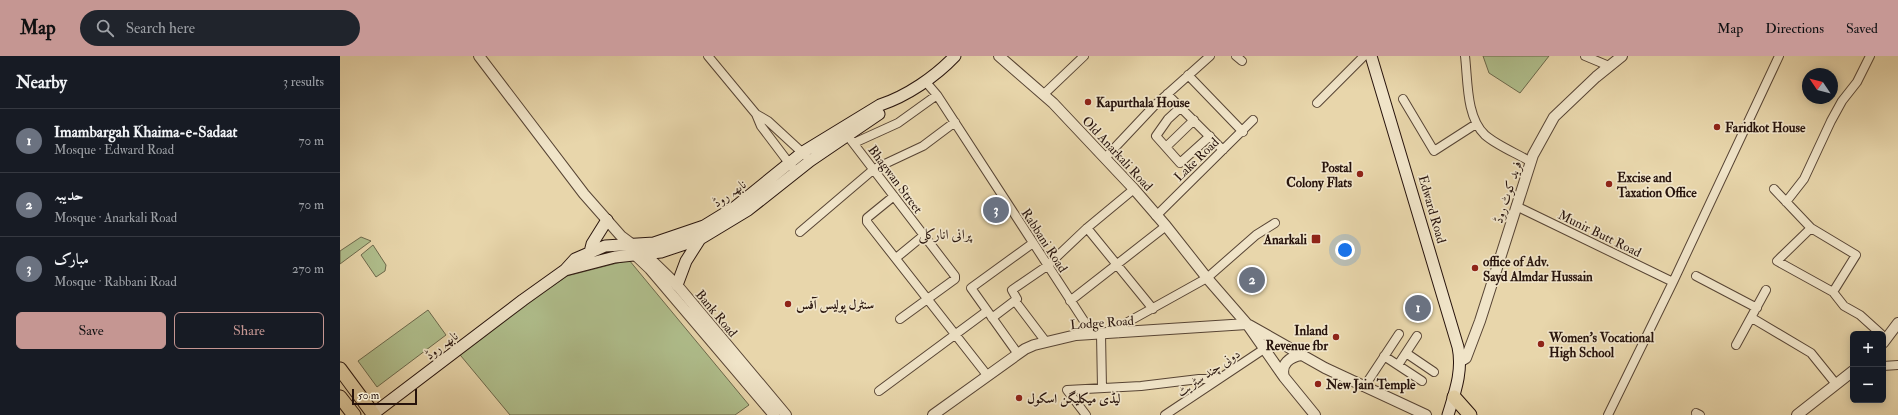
<!DOCTYPE html>
<html lang="en">
<head>
<meta charset="utf-8">
<style>
  :root { --surface:#171b24; --page:#20242c; --text:#f1f3f6; --muted:#9ea1a6; --line:#363941; --accent:#c59692 }
  body { margin:0; font-family:"IM FELL Double Pica",Amiri,serif; background:var(--page); color:var(--text) }
  .controls { position:absolute; right:12px; bottom:12px; display:grid; overflow:hidden; border-radius:6px; box-shadow:0 2px 10px #0003 }
  .controls button { width:36px; height:36px; display:grid; place-items:center; padding:0; border:0; border-bottom:1px solid var(--line); background:var(--surface); color:var(--text); font:20px sans-serif }
  .compass { position:absolute; left:1462px; top:12px; width:36px; height:36px; border-radius:50%; background:var(--surface); box-shadow:0 2px 10px #0003; rotate:305deg }
  .scale { position:absolute; left:12px; bottom:10px; width:65px; box-sizing:border-box; padding-left:4px; border:2px solid #27130c; border-top:0; font-size:11px; line-height:14px; white-space:nowrap; color:#27130c; -webkit-text-stroke:3px #f0e4c8; paint-order:stroke }
  .you { position:absolute; left:1005px; top:194px; width:14px; height:14px; margin:-10px; border:3px solid #fff; border-radius:50%; background:#1a73e8; box-shadow:0 0 0 6px #1a73e833 }
  .badge { display:grid; place-items:center; width:26px; height:26px; border-radius:50%; background:var(--accent); color:#fff; font-size:13px; font-weight:700 }
  .pin { position:absolute; translate:-50% -50%; border:2px solid #fff; box-shadow:0 1px 4px #0006 }
  .list { margin:0; padding:0; list-style:none }
  h2 { display:flex; justify-content:space-between; align-items:center; height:52px; margin:0; padding:0 16px; font-size:17px }
  h2 small { font-size:13px; font-weight:400; color:var(--muted) }
  .list li { display:grid; grid-template-columns:26px 1fr auto; gap:12px; align-items:center; box-sizing:border-box; height:64px; padding:0 16px; border-top:1px solid var(--line) }
  .list b { display:block; font-size:15px; white-space:nowrap }
  .list p { margin:0; font-size:13px; white-space:nowrap; color:var(--muted) }
  .list em { font-size:13px; font-style:normal; color:var(--muted) }
  .actions { display:flex; gap:8px; padding:12px 16px }
  .actions a { flex:1; padding:9px 0; border:1px solid var(--accent); border-radius:6px; text-align:center; font-size:14px; color:var(--accent) }
  .actions .main { background:var(--accent); color:#111 }
  .icon { flex:none; width:22px; height:22px; fill:none; stroke:currentColor; stroke-width:2; stroke-linecap:round; stroke-linejoin:round }
  .map { position:relative; flex:none; width:1558px; height:359px; overflow:hidden }
  header { display:flex; align-items:center; gap:24px; box-sizing:border-box; height:56px; padding:0 20px; background:var(--accent); color:#111 }
  header strong { font-size:19px }
  nav { display:flex; gap:22px; margin-inline-start:auto; font-size:14px }
  .search { width:280px; height:36px; background:var(--page); display:flex; align-items:center; gap:10px; box-sizing:border-box; padding:0 14px; border-radius:22px; color:var(--muted); font-size:15px }
  main { display:flex }
  aside { flex:1; background:var(--surface) }
  .map>svg:first-child { display:block }
</style>
</head>
<body>
<header>
<strong>Map</strong>
<div class="search"><svg class="icon" aria-label="search" viewBox="0 0 24 24"><circle cx="10" cy="10" r="6"/><path d="M15 15l6 6"/></svg>Search here</div>
<nav><a>Map</a><a>Directions</a><a>Saved</a></nav>
</header>
<main>
<aside>
<h2>Nearby<small>3 results</small></h2>
<ul class="list">
<li><span class="badge" style="background:#6b7280">1</span><div><b>Imambargah Khaima-e-Sadaat</b><p>Mosque · Edward Road</p></div><em>70 m</em></li>
<li><span class="badge" style="background:#6b7280">2</span><div><b>حدیبہ</b><p>Mosque · Anarkali Road</p></div><em>70 m</em></li>
<li><span class="badge" style="background:#6b7280">3</span><div><b>مبارک</b><p>Mosque · Rabbani Road</p></div><em>270 m</em></li>
</ul>
<div class="actions"><a class="main">Save</a><a>Share</a></div>
</aside>
<div class="map">
<svg width="1558" height="359" viewBox="0 0 1558 359">
  <rect width="100%" height="100%" fill="#e8d6ab"/>
  <filter id="stains"><feTurbulence type="fractalNoise" baseFrequency=".005" numOctaves="4"/><feColorMatrix values="0 0 0 0 .2 0 0 0 0 .09 0 0 0 0 .02 0 0 0 .5 -.17"/></filter>
  <radialGradient id="worn" r=".72"><stop offset=".6" stop-color="#630" stop-opacity="0"/><stop offset="1" stop-color="#630" stop-opacity=".3"/></radialGradient>
  <path fill="#b0bf8d" stroke="#6c694c" d="M1143 0H1209L1180 37 1149 17Z
    M21 181 31 185 0 208V195Z
    M33 189 46 209 45 215 36 221 21 199Z
    M289 204 409 349 395 359H170L116 294 227 220Z
    M88 254 106 279 37 331 18 305Z"/>
  <g fill="none" stroke-linecap="round" stroke-linejoin="round">
    <g stroke="#574434" stroke-width="10">
      <path id="minor" d="M368 0 416 58 428 65 466 100
        M896 0 902 5
        M1125 0C1128 25 1126 61 1145 79 1156 89 1178 98 1191 106
        M1245 0 1269 10
        M848 19 903 76
        M585 25 597 39 744 265 747 278
        M704 38 744 0
        M827 38 883 94
        M1063 43 1094 95 1136 68
        M977 47 1024 0
        M841 51 828 63 816 80 840 107 870 80
        M416 58 421 70 452 111
        M507 79 615 220V223L560 263
        M514 87 558 67 597 39
        M826 91 854 64
        M765 102 814 50 870 0
        M1434 133 1471 172 1516 199 1493 236
        M554 140 527 162V166L647 319
        M1446 146 1464 123 1491 65 1502 45 1517 26 1530 0
        M1176 150 1333 226
        M816 160 913 64
        M747 172 813 253
        M1471 172 1437 205 1493 236 1504 250 1520 259 1541 278
        M460 176 534 113 583 90 615 66
        M556 202 584 179
        M1356 220 1417 252
        M675 245 706 286
        M730 245 826 170
        M652 262 677 243 672 234 707 210 747 172 794 133
        M1412 262 1471 297 1496 328
        M778 277 786 267 867 222 916 179 935 167
        M761 278 762 332
        M1396 289 1426 234
        M1066 297 1094 316
        M678 298 631 232 693 187
        M1044 300 1082 325
        M1058 309 1077 280
        M1543 310 1558 309
        M1024 331 1059 278
        M539 335 647 255
        M1356 357 1360 359
        M746 359 727 334 801 330 859 323H877
        M825 359 924 293
        M1268 359 1333 226 1439 0"/>
    </g>
    <g stroke="#574434" stroke-width="12">
      <path id="tertiary" d="M139 0 244 138 281 180 305 198 337 229 446 359
        M659 0 713 47 794 133 826 170 867 222 907 268 944 321 975 359
        M291 195 310 213 434 359
        M909 269 985 312 1086 359
        M1543 287 1558 267
        M1121 305 1126 302 1140 265 1193 99 1214 61 1256 21 1282 0
        M944 321C940 308 950 301 961 299
        M593 359 685 293 694 289 736 279 907 268
        M1457 359 1513 315"/>
    </g>
    <g stroke="#27130c" stroke-width="13">
      <path id="secondary" d="M1031 0 1118 291C1123 315 1115 336 1108 359
        M250 196 252 188 267 164
        M225 214 275 201 321 196 360 183 408 154 470 105 539 58
        M337 229 346 205 360 183
        M33 358 183 244 225 214 235 203 265 190 314 187 364 170 395 151 463 96 540 49C567 40 595 21 615 0"/>
    </g>
    <g stroke="#27130c" stroke-width="15">
      <path id="primary" d="M0 313 34 359
        M0 341 14 359
        M1114 341 1130 359"/>
    </g>
    <use href="#minor" stroke="#f0e4c8" stroke-width="8"/>
    <use href="#tertiary" stroke="#f0e4c8" stroke-width="10"/>
    <use href="#secondary" stroke="#f0e4c8" stroke-width="11"/>
    <use href="#primary" stroke="#e8d6ab" stroke-width="13"/>
  </g>
  <g fill="#8f2418" stroke="#f0e4c8" stroke-width="1.5">
    <circle cx="748" cy="46" r="4"/>
    <circle cx="1377" cy="71" r="4"/>
    <circle cx="1020" cy="118" r="4"/>
    <circle cx="1269" cy="128" r="4"/>
    <rect x="971" y="178" width="10" height="10" rx="2"/>
    <circle cx="1135" cy="212" r="4"/>
    <circle cx="448" cy="248" r="4"/>
    <circle cx="996" cy="281" r="4"/>
    <circle cx="1201" cy="288" r="4"/>
    <circle cx="978" cy="328" r="4"/>
    <circle cx="679" cy="342" r="4"/>
  </g>
  <g text-anchor="middle" stroke-width="3.5" stroke-linejoin="round" paint-order="stroke">
    <g font-size="13" font-weight="bold" fill="#27130c" stroke="#f0e4c8" text-anchor="start">
      <text x="756" y="51">Kapurthala House</text>
      <text x="1385" y="76">Faridkot House</text>
      <text x="1012" y="116" text-anchor="end">Postal<tspan x="1012" dy="15">Colony Flats</tspan></text>
      <text x="1277" y="126">Excise and<tspan x="1277" dy="15">Taxation Office</tspan></text>
      <text x="967" y="188" text-anchor="end">Anarkali</text>
      <text x="1143" y="210">office of Adv.<tspan x="1143" dy="15">Sayd Almdar Hussain</tspan></text>
      <text x="456" y="253">سنٹرل پولیس آفس</text>
      <text x="988" y="279" text-anchor="end">Inland<tspan x="988" dy="15">Revenue fbr</tspan></text>
      <text x="1209" y="286">Women's Vocational<tspan x="1209" dy="15">High School</tspan></text>
      <text x="986" y="333">New Jain Temple</text>
      <text x="687" y="347">لیڈی میکلیگن اسکول</text>
    </g>
    <g font-size="13" fill="#27130c" stroke="#f0e4c8">
      <text transform="translate(778 97) rotate(47)" y="5">Old Anarkali Road</text>
      <text transform="translate(856 103) rotate(-44)" y="5">Lake Road</text>
      <text transform="translate(556 123) rotate(53)" y="5">Bhagwan Street</text>
      <text transform="translate(1167 136) rotate(-72)" y="5">فرید کوٹ روڈ</text>
      <text transform="translate(389 137) rotate(-35)" y="5">نابھہ روڈ</text>
      <text transform="translate(1093 153) rotate(74)" y="5">Edward Road</text>
      <text transform="translate(1260 177) rotate(26)" y="5">Munir Butt Road</text>
      <text transform="translate(705 184) rotate(57)" y="5">Rabbani Road</text>
      <text transform="translate(377 257) rotate(50)" y="5">Bank Road</text>
      <text transform="translate(762 266) rotate(-4)" y="5">Lodge Road</text>
      <text transform="translate(101 289) rotate(-37)" y="5">نابھہ روڈ</text>
      <text transform="translate(868 316) rotate(-34)" y="5">دونی چند سٹریٹ</text>
    </g>
    <g font-size="14" fill="#27130c" stroke="#f0e4c8">
      <text x="605" y="183">پرانی انارکلی</text>
    </g>
  </g>
  <rect width="100%" height="100%" filter="url(#stains)"/>
  <rect width="100%" height="100%" fill="url(#worn)"/>
</svg>
<div class="controls">
<button>+</button>
<button>−</button>
</div>
<svg class="compass" viewBox="-18 -18 36 36"><path d="M0-13l5 13h-10z" fill="#e53935"/><path d="M0 13l5-13h-10z" fill="#9ea1a6"/></svg>
<div class="scale">50 m</div>
<div class="you"></div>
<div class="pin badge" style="left:1078px;top:252px;background:#6b7280">1</div>
<div class="pin badge" style="left:912px;top:224px;background:#6b7280">2</div>
<div class="pin badge" style="left:656px;top:154px;background:#6b7280">3</div>
</div>
</main>
</body>
</html>
